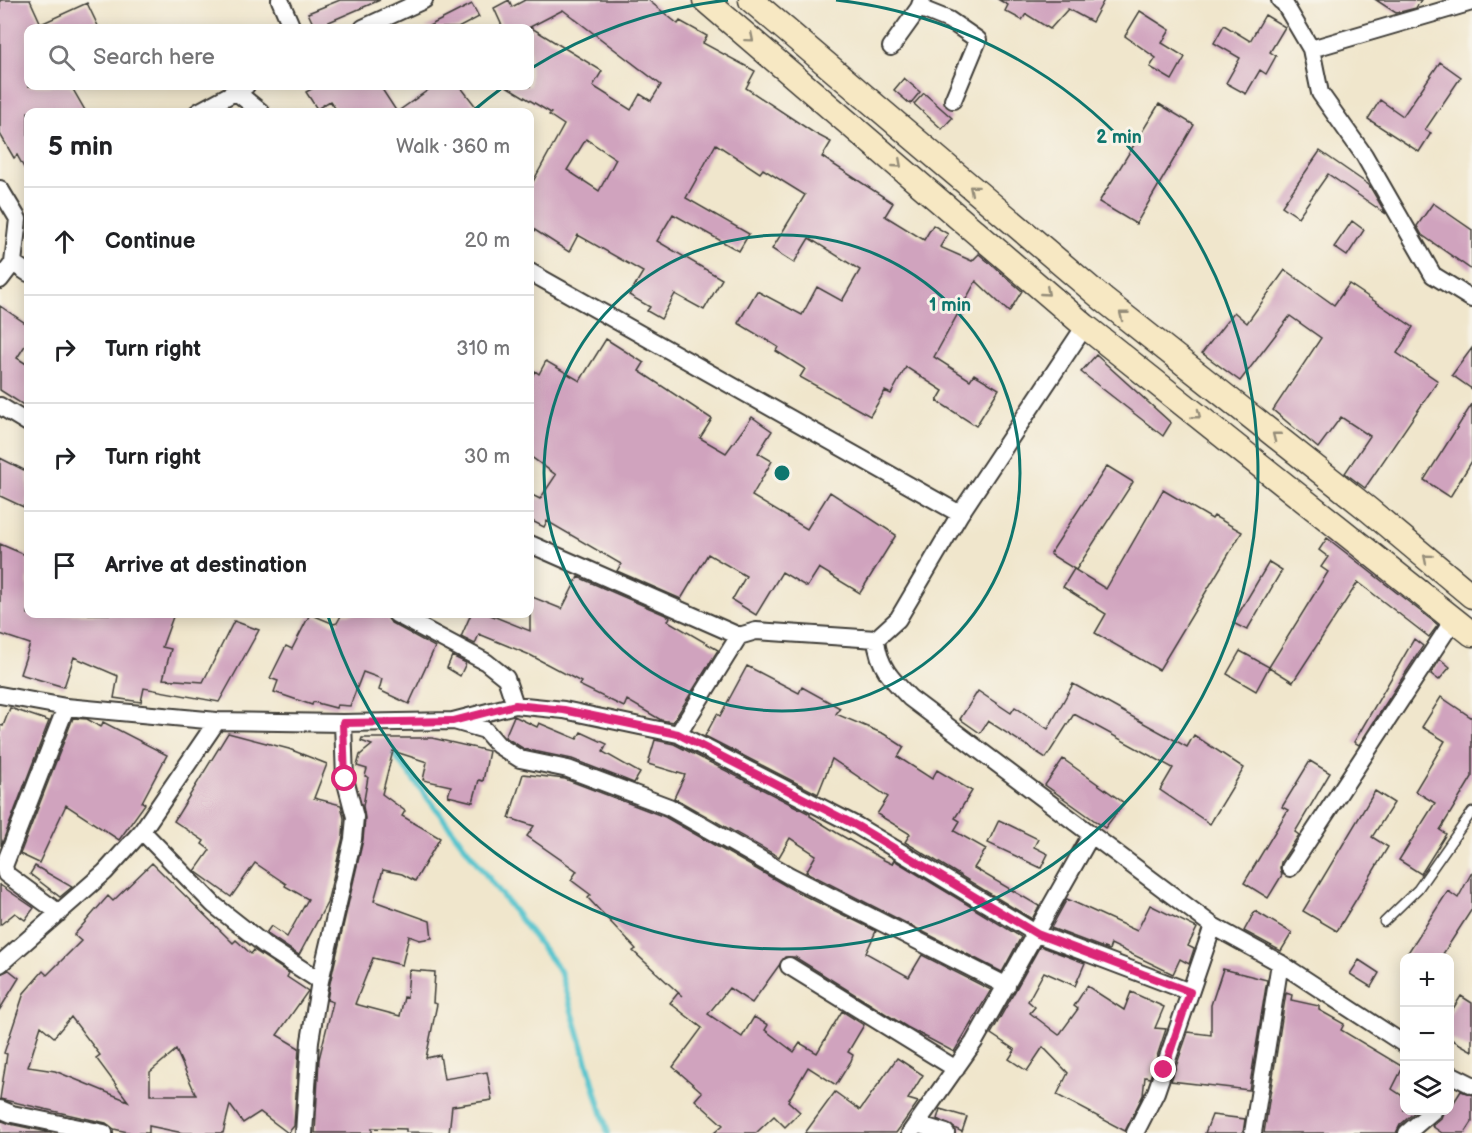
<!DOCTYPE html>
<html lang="en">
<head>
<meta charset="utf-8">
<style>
  :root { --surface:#fff; --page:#f6f6f6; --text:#202124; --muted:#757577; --line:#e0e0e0 }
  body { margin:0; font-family:"Balsamiq Sans",sans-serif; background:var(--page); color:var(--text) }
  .controls { position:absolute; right:18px; bottom:18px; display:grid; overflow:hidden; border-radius:12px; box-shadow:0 3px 15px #0003 }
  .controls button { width:54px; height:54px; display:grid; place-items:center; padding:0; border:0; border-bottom:2px solid var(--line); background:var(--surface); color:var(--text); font:30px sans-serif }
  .stop { position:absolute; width:18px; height:18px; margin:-14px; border:4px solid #db2777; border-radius:50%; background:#fff }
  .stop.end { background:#db2777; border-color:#fff; box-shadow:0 2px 6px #0008 }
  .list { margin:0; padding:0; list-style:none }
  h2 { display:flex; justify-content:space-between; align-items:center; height:78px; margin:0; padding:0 24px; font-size:26px }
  h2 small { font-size:20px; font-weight:400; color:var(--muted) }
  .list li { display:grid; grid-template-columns:39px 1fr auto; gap:18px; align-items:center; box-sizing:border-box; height:108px; padding:0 24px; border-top:2px solid var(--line) }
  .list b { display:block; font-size:22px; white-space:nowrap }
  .list em { font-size:20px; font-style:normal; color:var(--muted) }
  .icon { flex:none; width:33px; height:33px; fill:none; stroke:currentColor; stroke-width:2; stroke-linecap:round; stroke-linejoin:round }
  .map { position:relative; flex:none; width:1472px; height:1133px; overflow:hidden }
  .search { position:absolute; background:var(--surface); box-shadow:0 3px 15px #0003; left:24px; top:24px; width:510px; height:66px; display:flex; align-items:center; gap:15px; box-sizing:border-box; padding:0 21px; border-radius:12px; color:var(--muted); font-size:22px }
  .panel { position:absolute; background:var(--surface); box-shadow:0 3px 15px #0003; left:24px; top:108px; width:510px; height:510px; border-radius:12px }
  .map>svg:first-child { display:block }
</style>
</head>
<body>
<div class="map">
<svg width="1472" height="1133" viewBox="0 0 1472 1133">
  <rect width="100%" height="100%" fill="#f7f3e8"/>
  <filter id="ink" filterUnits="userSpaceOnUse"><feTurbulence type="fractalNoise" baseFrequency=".0167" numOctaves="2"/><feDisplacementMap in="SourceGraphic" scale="12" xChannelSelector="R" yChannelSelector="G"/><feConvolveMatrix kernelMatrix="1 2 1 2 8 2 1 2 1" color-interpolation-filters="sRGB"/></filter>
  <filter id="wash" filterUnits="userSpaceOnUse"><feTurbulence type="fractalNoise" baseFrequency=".008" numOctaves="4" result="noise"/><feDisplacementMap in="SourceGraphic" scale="24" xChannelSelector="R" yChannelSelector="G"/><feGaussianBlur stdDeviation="1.35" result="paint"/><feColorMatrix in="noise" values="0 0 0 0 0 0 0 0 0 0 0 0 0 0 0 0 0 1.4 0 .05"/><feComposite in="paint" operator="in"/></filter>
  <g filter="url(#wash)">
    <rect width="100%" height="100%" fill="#f0e6cc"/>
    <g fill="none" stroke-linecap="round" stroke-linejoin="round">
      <path stroke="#57c4cd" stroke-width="6" d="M388 746 560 971 608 1133"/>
    </g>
    <g id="blocks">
      <path fill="#d0a3be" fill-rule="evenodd" d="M0 0H30L41 24 87 3 99 28H28V86H71L86 112H28V175L17 155 14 158 0 134Z
        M340 0H380L315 28 308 13Z
        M509 0 512 7 525 0H648L678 24 680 21 707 36 703 43 755 71 746 88 814 133 831 142 822 157 893 203 885 216 924 240 933 225 948 234 940 247 972 261 979 254 1022 291 1009 312 976 281 934 357 970 380 974 374 999 389 976 426 937 401 943 391 906 367 891 394 885 391 870 416 800 377 805 369 776 351 778 347 738 323 757 291 802 315 817 287 842 301 860 270 809 238 794 263 772 249 805 195 763 169 760 173 716 144 686 198 749 234 739 251 673 214 657 241 722 279 704 310 675 294 661 319 647 311 650 307 629 295 643 272 578 235 569 252 530 227V187L564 125 549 115 551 113 506 86H530V28H503L494 8ZM563 10 661 85 651 101 640 94 631 110 593 86 602 71 530 27ZM586 139 616 159 599 191 567 170Z
        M999 0H1104L1092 22 1068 9 1050 29 1026 14 1022 20 1005 11 1008 5Z
        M1376 0H1421L1416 8 1396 13Z
        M472 4 479 17 458 28H425Z
        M1140 11 1170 30 1162 43 1185 57 1172 80 1150 67 1156 58 1125 36Z
        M1265 15 1285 27 1270 52 1276 56 1266 74 1260 70 1246 94 1226 83 1240 58 1214 43 1224 25 1250 41Z
        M1440 62 1461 77 1425 130 1431 133 1419 152 1368 119 1380 100 1403 116Z
        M904 78 920 92 910 104 894 90Z
        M317 86H380L397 112H338L330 101 317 109 306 92Z
        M434 86H460L480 112H397Z
        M924 93 952 118 942 129 914 104Z
        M1159 104 1194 125 1136 224 1099 202Z
        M1320 151 1369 185 1386 214 1328 174 1298 217 1282 206Z
        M1433 203 1472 230V270L1422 235 1417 226Z
        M1352 221 1364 230 1347 256 1334 247Z
        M1285 270 1334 305 1349 284 1413 327 1397 353 1438 381 1365 488 1345 473 1370 436 1341 417 1318 448 1273 410 1321 338 1290 316 1240 381 1202 353 1234 312 1247 323Z
        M0 306 28 325V341L17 358 28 365V408L0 390Z
        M606 339 644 363 639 371 712 419 700 438 726 453 752 417 772 431 758 453 772 461 752 496 807 529 830 492 896 535 860 593 819 568 807 587 782 572 756 615 732 600 746 576 708 554 681 599 617 571 621 564 547 521 544 527 530 520V494L540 499 556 475 530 456V381L535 371 539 374 546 361 580 381Z
        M1472 348V389L1452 375Z
        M1096 355 1171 423 1163 436 1081 372Z
        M1472 404V461L1450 497 1424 480Z
        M0 458 28 472V509L0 496Z
        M1107 466 1133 482 1076 570 1050 554Z
        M1163 490 1212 519 1214 516 1242 532 1159 670 1095 633 1106 614 1063 587 1074 569 1106 589Z
        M1327 538 1438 625 1429 637 1358 582 1293 682 1269 667 1328 572 1321 567 1328 557 1319 550Z
        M0 544 28 556V614H174L162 647 171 649 163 679 203 682 234 621 259 630 219 702 144 688 141 702 114 698 118 676 74 657 64 687 20 674 30 644 0 634Z
        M1269 562 1282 570 1247 630 1233 623Z
        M578 577 670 617 668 621 718 650 673 722 661 720 627 700 624 707 579 685 581 682 530 655 479 634 475 644 461 637 471 614H488L530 631V596L562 609Z
        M310 614 334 624 337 623 342 614H386L391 623 435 647 409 704 379 690 382 679 363 672 350 706 337 705 336 708 313 702 312 705 274 692 278 681 270 678 286 646 292 649Z
        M1414 639 1423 646 1359 745 1354 742Z
        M1240 651 1269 667 1256 691 1227 674Z
        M452 656 466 663 460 676 447 668Z
        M1440 659 1450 667 1439 680 1431 674Z
        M747 666 799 693 802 687 840 708 836 714 884 734 904 747 898 757 932 779 937 770 972 791 955 818 960 821 954 831 986 849 974 868 1039 906 1032 919 905 842 910 834 877 814 888 797 832 759 818 794 705 736 717 714 720 716Z
        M1073 684 1187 747 1194 735 1244 768 1210 824 1160 790 1173 768 1074 714 1046 758 988 721 980 733 960 719 978 691 1011 713 1015 707 1048 729Z
        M1441 697 1472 718V777L1440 830 1446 834 1421 874 1399 860 1435 803 1415 791 1445 741 1422 727Z
        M10 708 49 721 1 846 0 725 3 726Z
        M514 716 537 727 539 723 577 739 581 732 607 744 603 752 640 773 634 783 572 759 524 749 505 737Z
        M73 718 87 719 101 727 103 722 167 755 142 802 145 804 119 840 66 805 39 863 20 854Z
        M228 733 289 749 327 764 314 798 341 805 344 818 343 837 327 903 299 955 266 933 271 926 287 937 308 899 285 886 286 884 255 863 231 897 195 871 210 850 202 844 204 841 174 821Z
        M362 738H432L489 751 483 781 479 780 473 802 448 796 451 786 423 780 427 762 393 751 382 794 405 811 402 816 440 838 415 881 402 874 383 870 374 901 430 921 432 938 420 940 409 936 402 965 373 958 355 1004 400 1016 404 997 407 998 409 970 435 972 433 1003 437 1004 426 1058 440 1055 444 1079 487 1072 492 1100 452 1106 449 1133 406 1132V1129L372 1128V1133H315L319 1059 333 1002 327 1000 330 983 363 840 365 818 363 806 368 777 365 776 367 769 357 766 360 755 372 745 361 741Z
        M655 740 674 744 810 814V816L837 833 884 860 892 864 894 860 1021 937 1002 972 806 872 816 855 790 838 779 857 674 798 685 775 648 764Z
        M1063 759 1124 803 1105 828 1045 785Z
        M1310 761 1330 773 1295 832 1299 835 1281 862 1280 868 1282 875 1268 898 1244 883 1288 810 1282 807Z
        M523 774 565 779 665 817 795 891 876 931 866 953 909 977 922 955 991 990 954 1052 907 1027 795 957H785L752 1003 729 988 708 1014 742 1037 754 1017 768 1025 765 1030 794 1052 800 1043 817 1053 842 1011 864 1025 848 1052 853 1055 851 1061 836 1085 808 1067 788 1101 800 1112 785 1127 774 1116 756 1133H714L723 1125 695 1100 702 1092 673 1067 702 1028 670 1003 678 993 682 996 633 951 636 949 588 898 591 895 571 880 577 871 527 836 534 826 509 818Z
        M1375 791 1394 803 1372 837 1388 847 1337 931 1303 911Z
        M999 820 1038 839 1034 847 1048 854 1041 868 988 843Z
        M152 863 233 943 236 940 251 954 254 950 289 973 287 977 308 991 277 1035 299 1048 294 1126 288 1133 260 1112 243 1123 230 1105 223 1133H183L149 1126V1133H132L114 1129 106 1123 0 1099 7 1054 4 1053 24 993 43 971 47 975 81 941 74 935 108 896 113 901ZM71 1017 100 1055 96 1058 128 1101 55 1071 28 1067 41 1026 54 1037ZM176 1050 196 1095H150V1072Z
        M35 866 72 887 60 897 30 874Z
        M1472 872V909L1441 957H1405L1448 891 1458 898Z
        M0 885 34 908 25 920 15 913 0 925Z
        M1067 899 1137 931 1150 905 1197 928 1188 946 1194 949 1189 964 1180 959 1173 974 1111 944 1109 950 1051 928Z
        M1255 911 1292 933 1281 951 1244 931Z
        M1040 946 1085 963 1075 986 1044 972 1028 1001 1035 1007 1030 1013 1059 1035 1078 1009 1074 1006 1087 986 1124 1010 1131 992 1164 1007 1155 1028 1166 1029 1150 1078 1145 1077 1143 1095 1125 1131 1057 1095 1068 1073 1043 1047 1027 1071 1009 1059 1015 1050 991 1034Z
        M1359 960 1379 973 1371 987 1350 974Z
        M1223 969 1267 980 1249 1090 1171 1081 1188 1032 1211 1035V1005Z
        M9 970 19 978 0 1009V974Z
        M1286 993 1292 995 1291 1000 1319 1006V1010L1344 1024 1341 1030 1403 1067 1392 1089 1404 1097V1110H1417L1400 1125 1396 1133H1264Z
        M1461 996 1472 1003V1051L1449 1038V1015Z
        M897 1058 923 1075 908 1099 918 1102 896 1133H805L835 1092 860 1110Z
        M1461 1091 1472 1095V1122L1465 1133H1442L1432 1126 1441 1118 1444 1110H1449Z
        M940 1109 967 1117 962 1132 937 1119Z
        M1212 1115 1245 1119 1243 1133H1205Z
        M0 1120 10 1124 52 1133H0Z"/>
    </g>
  </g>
  <g filter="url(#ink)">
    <use href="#blocks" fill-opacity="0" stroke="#3c3a36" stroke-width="1.5"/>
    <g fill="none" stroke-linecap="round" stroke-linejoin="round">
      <g stroke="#3c3a36" stroke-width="11">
        <path id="lane" d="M1384 922 1418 889 1472 812"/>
      </g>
      <g stroke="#3c3a36" stroke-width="20">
        <path id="street" d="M280 0 292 28
          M1280 0 1284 3 1311 49 1320 93 1364 155 1433 275 1472 299
          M919 8 949 20 978 40 953 100
          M363 28 424 0
          M891 47 919 8 922 0
          M1311 49 1472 2
          M235 91 261 112
          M198 112 246 86
          M0 189 18 219 13 263 0 280
          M13 263 28 273
          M530 272 960 514
          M0 406 28 423
          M530 544 739 636
          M396 614 486 662 506 678 515 705
          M876 639C878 666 892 680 910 698L1213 926 1280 963 1404 1044
          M0 695 66 707 217 721 343 723 453 721 515 705 564 710 678 734 857 826 1037 934 1190 992
          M454 721 485 730 498 745 520 759 568 769 669 807 790 876 1007 986
          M678 734 739 636 756 631 876 639 898 619 960 514 1085 326
          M142 831 214 905 266 946 320 981
          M1290 868 1454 619
          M59 913 6 874 4 866 66 707
          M0 964 105 872 142 831 217 721
          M789 966 956 1069
          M1450 1074 1472 1085
          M0 1109 12 1114 104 1133
          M917 1124 946 1133
          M304 1133 310 1041 320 981 353 839 355 817 345 779 343 723
          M910 1133 974 1042 1091 835
          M1135 1133 1156 1092 1213 926
          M1253 1133 1280 963
          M1407 1133 1434 1110"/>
      </g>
      <g stroke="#3c3a36" stroke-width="27">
        <path id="secondary" d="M705 0 1085 326 1472 634
          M751 0 1104 300 1369 510 1472 596"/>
      </g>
      <use href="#lane" stroke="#fff" stroke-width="8"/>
      <use href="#street" stroke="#fff" stroke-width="16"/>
      <use href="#secondary" stroke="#f7e8c3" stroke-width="24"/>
    </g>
    <defs><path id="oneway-chevron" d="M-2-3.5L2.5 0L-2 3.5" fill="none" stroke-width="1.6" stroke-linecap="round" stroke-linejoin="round" transform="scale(1.5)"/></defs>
    <g stroke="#948c78">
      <use href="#oneway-chevron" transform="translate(750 38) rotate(40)"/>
      <use href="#oneway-chevron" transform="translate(898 164) rotate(41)"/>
      <use href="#oneway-chevron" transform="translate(973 189) rotate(-140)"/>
      <use href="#oneway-chevron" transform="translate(1046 292) rotate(41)"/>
      <use href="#oneway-chevron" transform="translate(1123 315) rotate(-142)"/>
      <use href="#oneway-chevron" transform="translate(1197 415) rotate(38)"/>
      <use href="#oneway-chevron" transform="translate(1276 436) rotate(-142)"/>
      <use href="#oneway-chevron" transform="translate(1427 558) rotate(-140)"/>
    </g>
  </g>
  <g fill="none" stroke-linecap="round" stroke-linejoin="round" filter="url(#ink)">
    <path stroke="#db2777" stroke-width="8" d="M345 779 343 723 453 721 515 705 564 710 678 734 857 826 1037 934 1190 992 1164 1070"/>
  </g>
  <g fill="none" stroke="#0f766e" stroke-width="3">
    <circle cx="782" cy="473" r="238"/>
    <path d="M473 111A476 476 0 0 1 502 88M530 69A476 476 0 0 1 728 0M836 0A476 476 0 1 1 328 616"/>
  </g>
  <circle cx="782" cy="473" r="9" fill="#0f766e" stroke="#f7f3e8" stroke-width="3"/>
  <g font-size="18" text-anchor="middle" font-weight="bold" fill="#0f766e" stroke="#f7f3e8" stroke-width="6" stroke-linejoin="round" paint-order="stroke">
    <text x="1119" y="143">2 min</text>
    <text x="950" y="311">1 min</text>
  </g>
</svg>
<div class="controls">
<button>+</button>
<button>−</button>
<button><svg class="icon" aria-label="layers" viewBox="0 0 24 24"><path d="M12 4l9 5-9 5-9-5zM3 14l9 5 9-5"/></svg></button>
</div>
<div class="stop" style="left:345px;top:779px"></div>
<div class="stop end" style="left:1164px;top:1070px"></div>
<div class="search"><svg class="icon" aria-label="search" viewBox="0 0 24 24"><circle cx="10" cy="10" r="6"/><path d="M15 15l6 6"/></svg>Search here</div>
<section class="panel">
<h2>5 min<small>Walk · 360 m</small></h2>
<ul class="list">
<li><svg class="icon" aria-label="ahead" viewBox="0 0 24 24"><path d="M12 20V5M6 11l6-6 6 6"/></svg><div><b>Continue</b></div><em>20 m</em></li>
<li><svg class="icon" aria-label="right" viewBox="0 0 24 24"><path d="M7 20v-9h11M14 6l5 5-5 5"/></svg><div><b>Turn right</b></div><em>310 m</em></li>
<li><svg class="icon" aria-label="right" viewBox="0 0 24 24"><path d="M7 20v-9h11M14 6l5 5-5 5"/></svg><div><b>Turn right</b></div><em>30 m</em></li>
<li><svg class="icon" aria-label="arrive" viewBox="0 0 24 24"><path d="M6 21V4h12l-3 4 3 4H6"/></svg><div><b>Arrive at destination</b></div></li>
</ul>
</section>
</div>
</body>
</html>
